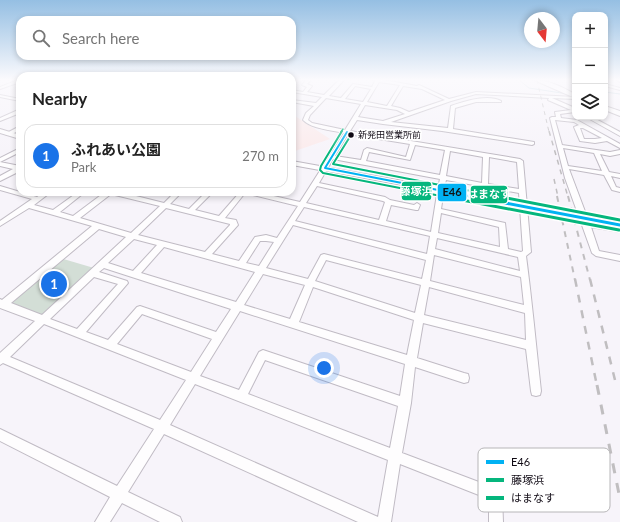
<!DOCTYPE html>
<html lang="en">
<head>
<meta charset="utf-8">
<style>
  :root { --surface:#fff; --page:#f2f2f2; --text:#222; --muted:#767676; --line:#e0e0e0; --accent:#1a73e8 }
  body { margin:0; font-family:Lato,"Noto Sans JP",sans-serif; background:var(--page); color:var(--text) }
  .controls { position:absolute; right:12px; top:12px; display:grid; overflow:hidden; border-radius:8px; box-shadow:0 2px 6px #0003 }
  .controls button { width:36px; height:36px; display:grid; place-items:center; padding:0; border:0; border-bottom:1px solid var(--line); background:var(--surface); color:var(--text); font:20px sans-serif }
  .compass { position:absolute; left:524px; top:12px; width:36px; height:36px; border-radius:50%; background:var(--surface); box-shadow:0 2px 6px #0003; rotate:164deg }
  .you { position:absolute; left:324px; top:368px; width:14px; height:14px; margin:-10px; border:3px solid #fff; border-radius:50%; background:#1a73e8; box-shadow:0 0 0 6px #1a73e833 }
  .badge { display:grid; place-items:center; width:26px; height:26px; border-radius:50%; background:var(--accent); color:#fff; font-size:13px; font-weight:700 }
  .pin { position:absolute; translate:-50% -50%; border:2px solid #fff; box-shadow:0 1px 4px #0006 }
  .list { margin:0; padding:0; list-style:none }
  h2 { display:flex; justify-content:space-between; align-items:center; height:52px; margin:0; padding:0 16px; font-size:17px }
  h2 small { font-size:13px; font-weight:400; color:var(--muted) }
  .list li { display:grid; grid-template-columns:26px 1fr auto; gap:12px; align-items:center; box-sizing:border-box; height:64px; margin:0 8px 8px; padding:0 8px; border:1px solid var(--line); border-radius:12px }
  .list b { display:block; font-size:15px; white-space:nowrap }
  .list p { margin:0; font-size:13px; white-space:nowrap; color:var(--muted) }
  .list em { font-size:13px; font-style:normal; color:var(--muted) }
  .icon { flex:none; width:22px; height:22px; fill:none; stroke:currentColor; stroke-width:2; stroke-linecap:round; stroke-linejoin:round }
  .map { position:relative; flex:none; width:620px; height:522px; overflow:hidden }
  .search { position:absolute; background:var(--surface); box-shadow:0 2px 6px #0003; left:16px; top:16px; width:280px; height:44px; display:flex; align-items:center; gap:10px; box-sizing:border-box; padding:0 14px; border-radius:12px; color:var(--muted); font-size:15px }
  .panel { position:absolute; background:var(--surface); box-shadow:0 2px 6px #0003; left:16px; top:72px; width:280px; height:124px; border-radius:12px }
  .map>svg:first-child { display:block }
</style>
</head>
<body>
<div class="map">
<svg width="620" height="522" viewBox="0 0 620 522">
  <rect width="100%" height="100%" fill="#f7f4fa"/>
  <path fill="#fbebec" d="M292 114 330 139 292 152Z"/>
  <path fill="#d3ded6" d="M60 258 94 268 45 316 10 302Z"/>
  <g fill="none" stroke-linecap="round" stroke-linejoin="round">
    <path stroke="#b9d0db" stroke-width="1" d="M519 80 529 88 568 94
      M605 92 620 94"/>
    <g stroke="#c0bbc4" stroke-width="2">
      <path id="minor" d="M18 80H20V82L0 89V87Z
        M306 80H311L307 84 312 86 307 92 324 95 339 80H344L329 96 341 98 353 84 372 87 375 81 372 80H384L417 86 419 85 449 99 476 92 575 97V99L552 98 575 108V112L560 114 561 118 577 120 620 144V148L607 141 595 143 580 141 574 127 579 125 574 122 555 120 562 145 610 152 620 150V154L610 156 600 154 609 172 620 174V178L611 176 616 187 620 188V192L612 190 604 175 569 169 589 222 620 228V232L591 227 599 251 620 255V261L596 256 592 253 565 178 550 118 552 117H556L555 112 571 110 548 100 549 98 476 94 451 101 391 122 448 128 451 106C465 101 488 94 501 101V102H476L455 108 453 129 534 142V144L532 145 442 131 383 124 357 120 350 131 520 159 523 161 531 252 526 256C532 301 536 346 541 391L540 395 536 396 532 395 531 391 526 349 423 323 417 358 464 373 468 374 469 378 468 382 464 383 415 367 411 403 402 453 500 490 502 495 503 522H489V499L400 464 391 522H358L164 434 128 492 180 517 182 522H160L122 503 110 522H95L110 497 0 441V429L117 486 154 429 3 363 0 365V353L35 321 0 308V299L2 300 92 226 29 208 0 226V221L32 199 0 190V186L37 197 44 192H51L34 205 53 210 78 192H85L60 212 73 216 105 192H120L164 203 175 192H182L170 204 189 209 206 192H213L195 210 219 216 240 192H256L300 202 344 133C331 130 312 129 303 120L306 113 314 106 292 102V100L316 103 322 97 292 92V90L303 92 307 87 302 85ZM379 82 400 85 387 106 367 102ZM355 86 371 89 363 102 345 99ZM403 86 422 89 445 100 409 112 400 108 391 106ZM326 98 361 104 345 130 312 123 308 120 310 115ZM365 105 397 110 405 114 383 121 358 117ZM580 128H583L602 138 595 139H584ZM348 134 410 144 406 157 367 148 364 150 361 160 335 156ZM415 145 445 150 440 175 366 161 369 152 410 160ZM563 148 594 153 602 171 568 166ZM450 151 483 157 482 183 446 176ZM489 157 517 162 519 189 488 184ZM333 159 440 179 438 188 441 190 444 188 446 180 519 193 523 251 521 252 508 249 505 223 441 209 443 196 478 203 481 201 480 200 412 186 408 182 405 184 408 188 437 194 431 232 386 221 391 205 416 210H418L420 205 417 203 414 205 390 200 385 197 319 183ZM317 186 383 201 385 202 379 220 306 203ZM245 193 298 206 277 238 266 235 255 237 239 261 212 254 238 225 236 220 225 218ZM111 194 160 206 131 233 80 218ZM304 207 430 236 427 254 295 221ZM166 208 230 224V225L205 252 138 235ZM441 213 499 227 500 247 438 233ZM293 225 426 260 422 279 324 254 321 255 308 279 266 268ZM99 229 126 237 42 315 11 303ZM437 238 518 257 520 271 435 249ZM134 239 157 245 133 271 108 263ZM260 241H266L274 242 259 266 246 263ZM164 247 255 272 236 302 141 273ZM434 255 521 277 524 305 430 281ZM326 260 421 285 415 313 315 281ZM104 268 231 309 216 332 140 306 137 307 108 340 86 332 128 283 127 281 99 272ZM263 274 305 285 290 319 244 305ZM94 277 118 284 77 329 50 319ZM313 287 414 320 407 355 299 322ZM429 287 525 313 526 340 424 315ZM240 311 405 364 400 396 263 350 259 352 239 390 200 376ZM142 314 212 339 191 372 117 344ZM44 324 186 380 160 420 10 357ZM265 360 398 406 390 448 248 394ZM195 384 388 460 378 517 170 425Z
        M617 80H620V82Z
        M605 84 620 88V90L605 86Z
        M0 95 20 99V101L0 97Z
        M18 110H20V113L0 121V118Z
        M586 117H592L620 132V136Z
        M20 126V130L10 135 5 134Z
        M20 148V152L0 162V158Z
        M0 162 20 166V171L0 181V176L13 169 0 166Z"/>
    </g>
    <g stroke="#c0bbc4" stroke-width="2">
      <path id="major" d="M0 129 20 135V139L0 133Z
        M292 161 436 187 440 189 436 191 292 165Z"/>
    </g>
    <g stroke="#c0bbc4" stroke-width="2">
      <path id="highway" d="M534 80C549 80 562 87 575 94V98Z
        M605 106 620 111V116L605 110Z"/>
    </g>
    <use href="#minor" fill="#fefdfe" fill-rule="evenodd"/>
    <use href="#major" fill="#fefdfe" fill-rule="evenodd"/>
    <use href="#highway" fill="#fefdfe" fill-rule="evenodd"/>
    <path stroke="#c0bec0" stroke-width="1" stroke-dasharray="4 4" stroke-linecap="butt" d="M537 80 549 132"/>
    <path stroke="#c0bec0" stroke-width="1.5" stroke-dasharray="5 5" stroke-linecap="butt" d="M549 131 568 197
      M554 179 558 197"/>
    <path stroke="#c0bec0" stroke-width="2" stroke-dasharray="6 6" stroke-linecap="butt" d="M557 196 575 280
      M568 196 590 280"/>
    <path stroke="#c0bec0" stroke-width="2.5" stroke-dasharray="8 8" stroke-linecap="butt" d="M575 279 597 386
      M590 279 615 380"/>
    <path stroke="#c0bec0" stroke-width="3" stroke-dasharray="10 10" stroke-linecap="butt" d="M597 385 620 499"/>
    <g stroke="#c0bbc4" stroke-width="9" stroke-linecap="butt">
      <path id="major-bridge-far1" d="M436 189 476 197"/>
    </g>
    <g stroke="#c0bbc4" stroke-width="12" stroke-linecap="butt">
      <path id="major-bridge" d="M471 196 620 225"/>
    </g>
    <use href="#major-bridge-far1" stroke="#fefdfe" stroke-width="8"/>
    <use href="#major-bridge" stroke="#fefdfe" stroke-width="10"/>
    <g stroke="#fff" stroke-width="4">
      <path id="bus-1-far1" d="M347 132 325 168 474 197"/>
    </g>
    <g stroke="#fff" stroke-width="6">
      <path id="bus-1" d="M469 196 620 225"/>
    </g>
    <g stroke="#fff" stroke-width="3">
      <path id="bus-2-far2" d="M341 132 343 129"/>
    </g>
    <g stroke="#fff" stroke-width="4">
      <path id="bus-2-far1" d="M342 131 321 166 320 170 323 173 446 197"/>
    </g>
    <g stroke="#fff" stroke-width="6">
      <path id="bus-2" d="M441 196 619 230"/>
    </g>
    <g stroke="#fff" stroke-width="4">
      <path id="bus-3-far1" d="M351 135 333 164 501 197"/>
    </g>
    <g stroke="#fff" stroke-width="6">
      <path id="bus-3" d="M496 196 620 220"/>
    </g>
    <use href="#bus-1-far1" stroke="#01b2f3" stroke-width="2"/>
    <use href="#bus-1" stroke="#01b2f3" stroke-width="3"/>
    <use href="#bus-2-far2" stroke="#05b67d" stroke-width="1.5"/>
    <use href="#bus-2-far1" stroke="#05b67d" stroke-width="2"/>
    <use href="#bus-2" stroke="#05b67d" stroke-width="3"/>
    <use href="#bus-3-far1" stroke="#05b67d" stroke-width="2"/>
    <use href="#bus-3" stroke="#05b67d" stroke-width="3"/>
  </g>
  <linearGradient id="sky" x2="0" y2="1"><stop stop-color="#95bfe3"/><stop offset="0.52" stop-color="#fbfafd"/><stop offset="1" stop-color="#fbfafd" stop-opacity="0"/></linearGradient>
  <rect width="620" height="153" fill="url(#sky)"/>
  <circle fill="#100a14" stroke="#fff" stroke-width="1.5" cx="351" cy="135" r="3.5"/>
  <g text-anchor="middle" stroke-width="3.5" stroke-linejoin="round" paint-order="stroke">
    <g font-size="9" fill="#100a14" stroke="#fff" text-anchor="start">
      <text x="358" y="138">新発田営業所前</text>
    </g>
  </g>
  <rect x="478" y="448" width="132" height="64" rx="6" fill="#fff" stroke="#b7b6b8" stroke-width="1"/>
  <rect x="486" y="460" width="18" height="4" fill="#01b2f3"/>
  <rect x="486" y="478" width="18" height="4" fill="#05b67d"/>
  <rect x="486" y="496" width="18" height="4" fill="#05b67d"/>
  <g font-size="11" fill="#100a14">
    <text x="511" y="466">E46</text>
    <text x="511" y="484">藤塚浜</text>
    <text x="511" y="502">はまなす</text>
  </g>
  <g stroke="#fff" stroke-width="1.5">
    <rect x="401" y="181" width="31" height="20" rx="4" fill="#05b67d"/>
    <rect x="437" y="183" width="30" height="19" rx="4" fill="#01b2f3"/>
    <rect x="470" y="185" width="38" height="19" rx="4" fill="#05b67d"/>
  </g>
  <g font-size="11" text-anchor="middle" font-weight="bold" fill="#fff">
    <text x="416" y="195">藤塚浜</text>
    <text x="489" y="198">はまなす</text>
  </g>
  <g font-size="11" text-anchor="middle" font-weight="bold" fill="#111">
    <text x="452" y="196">E46</text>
  </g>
</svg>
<div class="controls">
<button>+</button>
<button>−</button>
<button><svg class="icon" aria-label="layers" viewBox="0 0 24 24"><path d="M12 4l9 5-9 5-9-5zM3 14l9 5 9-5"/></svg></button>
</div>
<svg class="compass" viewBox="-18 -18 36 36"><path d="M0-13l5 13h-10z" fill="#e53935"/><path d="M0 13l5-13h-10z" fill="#767676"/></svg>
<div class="you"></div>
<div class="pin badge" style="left:54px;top:284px">1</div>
<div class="search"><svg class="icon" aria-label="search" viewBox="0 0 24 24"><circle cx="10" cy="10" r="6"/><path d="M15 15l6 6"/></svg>Search here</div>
<section class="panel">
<h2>Nearby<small></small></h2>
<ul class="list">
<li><span class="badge">1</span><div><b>ふれあい公園</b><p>Park</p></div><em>270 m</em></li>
</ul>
</section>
</div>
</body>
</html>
